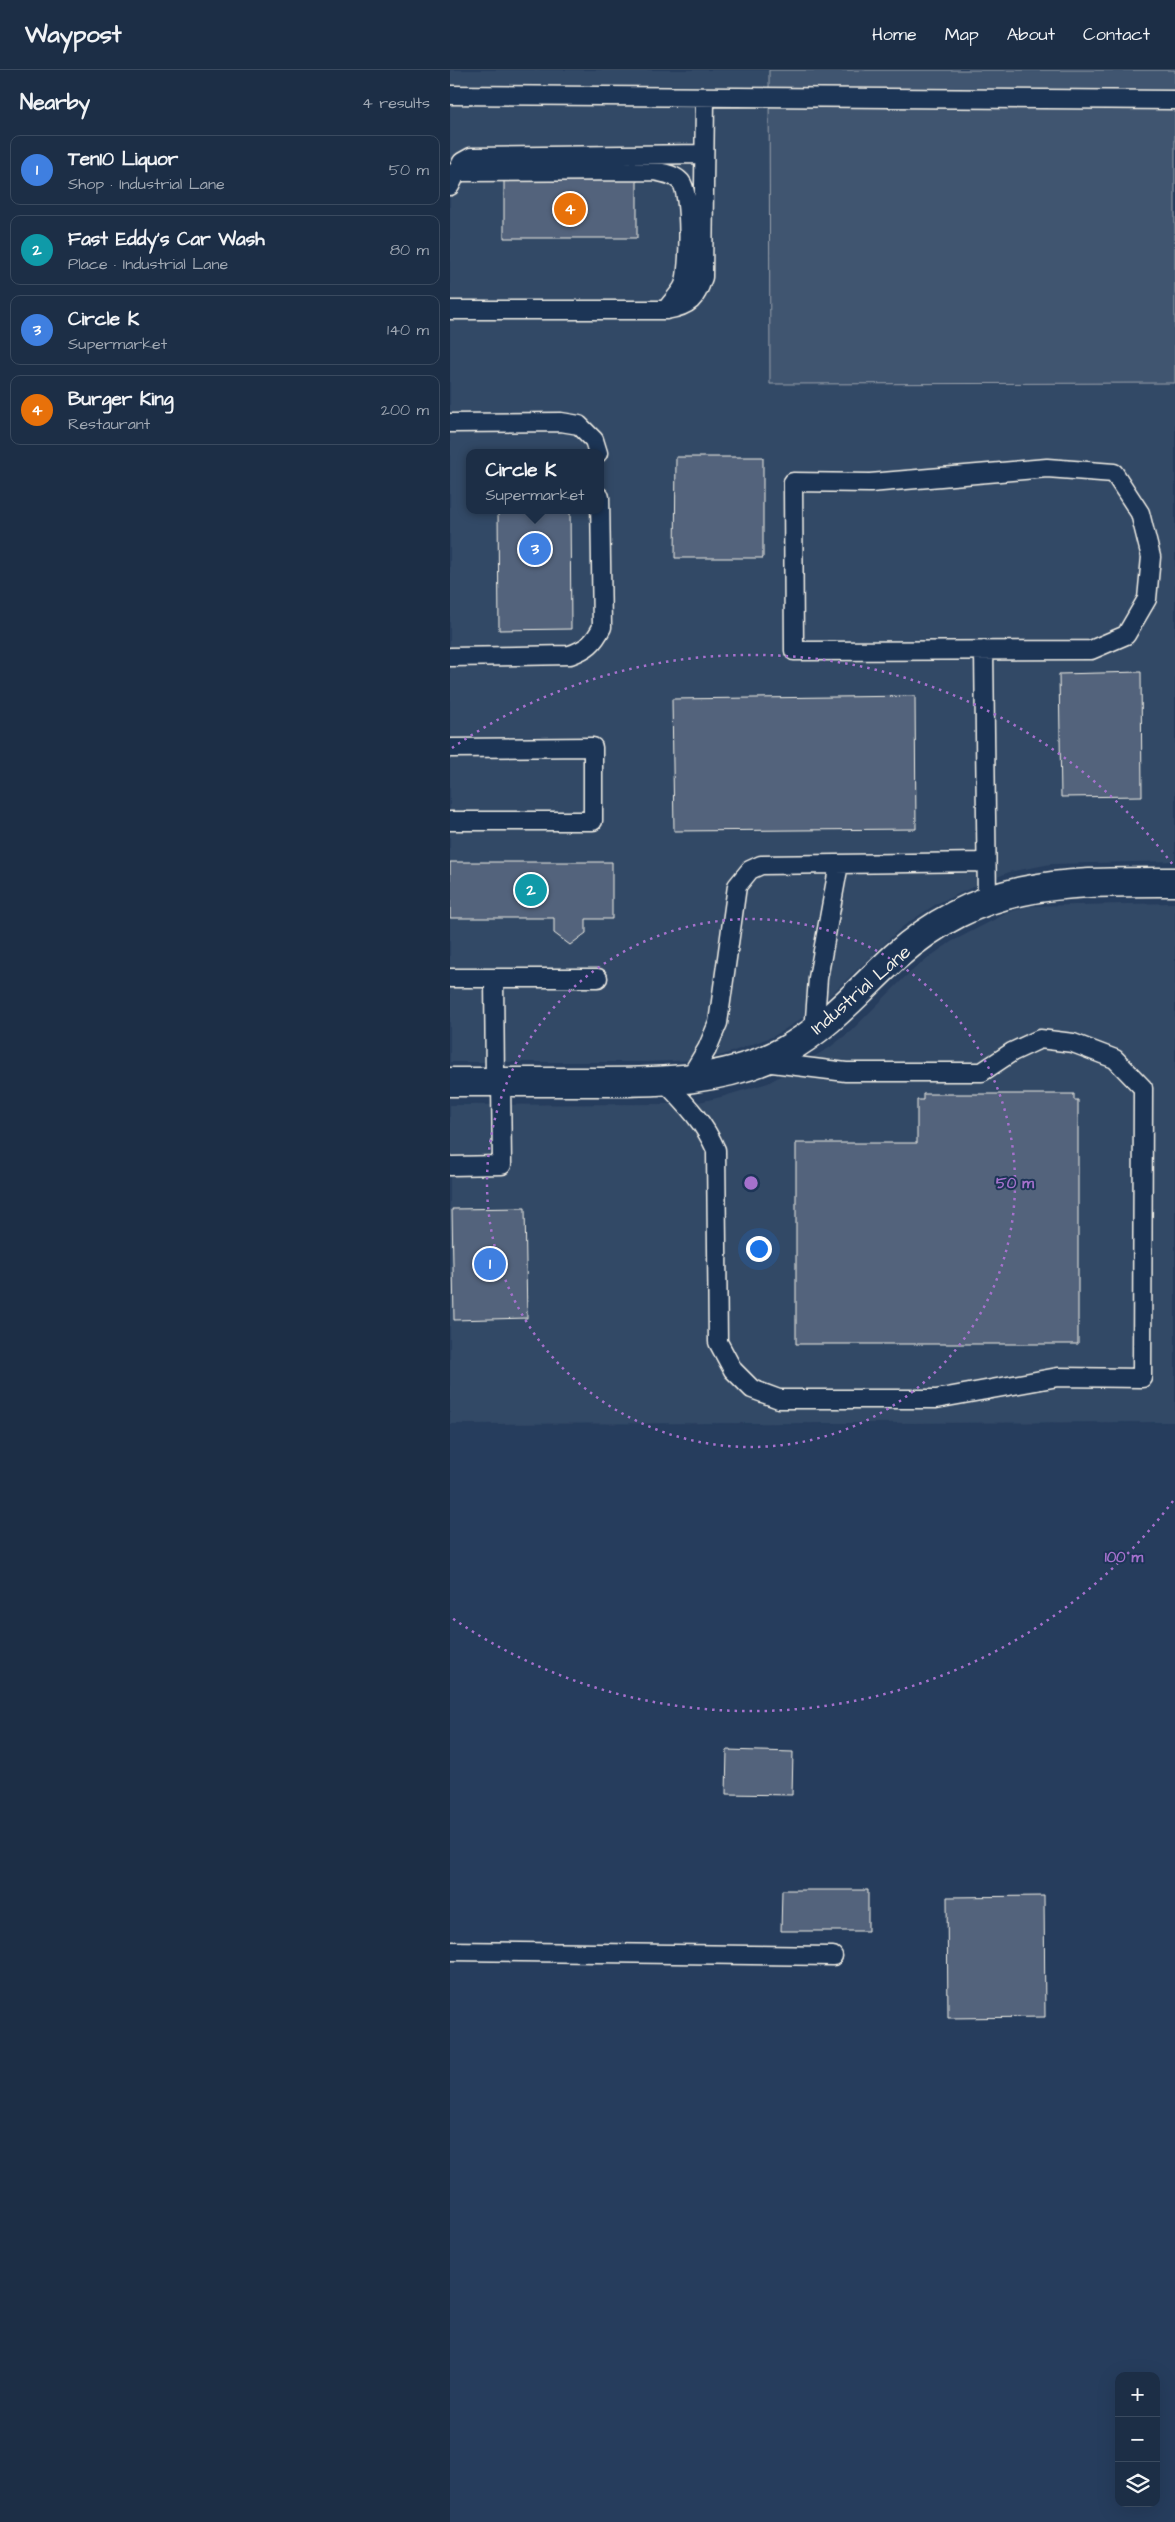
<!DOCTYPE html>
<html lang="en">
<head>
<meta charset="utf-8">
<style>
  :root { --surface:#1c2e46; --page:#25364d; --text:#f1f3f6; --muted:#a0a8b3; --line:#3a4a5f; --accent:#d6ab8b }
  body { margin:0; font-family:"Architects Daughter",sans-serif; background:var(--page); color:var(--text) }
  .controls { position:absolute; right:15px; bottom:15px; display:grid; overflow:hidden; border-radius:10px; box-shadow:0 5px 20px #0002 }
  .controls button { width:45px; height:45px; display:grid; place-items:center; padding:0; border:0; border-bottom:1px solid var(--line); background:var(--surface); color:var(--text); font:25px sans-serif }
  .you { position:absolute; left:308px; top:1178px; width:18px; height:18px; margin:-12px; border:4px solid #fff; border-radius:50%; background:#1a73e8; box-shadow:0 0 0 8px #1a73e833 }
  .badge { display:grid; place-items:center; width:32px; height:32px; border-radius:50%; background:var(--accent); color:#fff; font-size:16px; font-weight:700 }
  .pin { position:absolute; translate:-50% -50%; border:2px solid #fff; box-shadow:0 1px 5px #0006 }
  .popup { position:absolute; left:16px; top:379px; width:138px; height:65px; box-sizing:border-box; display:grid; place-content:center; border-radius:10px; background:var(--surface); filter:drop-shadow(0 1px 4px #0005); font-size:16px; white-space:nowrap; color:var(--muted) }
  .popup b { font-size:19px; color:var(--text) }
  .popup::after { content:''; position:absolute; left:50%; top:100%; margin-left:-10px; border:10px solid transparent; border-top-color:var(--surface) }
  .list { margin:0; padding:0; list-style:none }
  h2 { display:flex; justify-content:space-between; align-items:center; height:65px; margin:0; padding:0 20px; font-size:21px }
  h2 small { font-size:16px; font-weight:400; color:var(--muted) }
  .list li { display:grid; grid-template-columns:32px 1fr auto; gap:15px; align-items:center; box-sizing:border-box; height:70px; margin:0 10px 10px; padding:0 10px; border:1px solid var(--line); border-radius:10px }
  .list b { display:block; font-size:19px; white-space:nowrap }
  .list p { margin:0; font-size:16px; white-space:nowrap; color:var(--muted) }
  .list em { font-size:16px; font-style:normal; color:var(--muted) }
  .icon { flex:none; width:28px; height:28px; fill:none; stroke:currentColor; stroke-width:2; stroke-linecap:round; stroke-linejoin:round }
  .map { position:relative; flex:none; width:725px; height:2452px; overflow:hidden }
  header { display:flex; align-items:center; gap:30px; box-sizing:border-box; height:70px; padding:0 25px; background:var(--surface); border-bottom:1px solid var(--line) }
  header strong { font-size:24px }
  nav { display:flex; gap:28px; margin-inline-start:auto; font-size:18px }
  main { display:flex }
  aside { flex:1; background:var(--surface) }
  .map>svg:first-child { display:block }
</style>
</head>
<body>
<header>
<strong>Waypost</strong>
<nav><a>Home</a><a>Map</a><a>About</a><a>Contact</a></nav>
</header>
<main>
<aside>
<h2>Nearby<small>4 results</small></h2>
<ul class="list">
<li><span class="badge" style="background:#3f7fe0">1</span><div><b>Ten10 Liquor</b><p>Shop · Industrial Lane</p></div><em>50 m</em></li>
<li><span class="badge" style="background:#0f9aa8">2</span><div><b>Fast Eddy's Car Wash</b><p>Place · Industrial Lane</p></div><em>80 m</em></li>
<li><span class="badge" style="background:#3f7fe0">3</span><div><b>Circle K</b><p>Supermarket</p></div><em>140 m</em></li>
<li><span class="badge" style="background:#e8710a">4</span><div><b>Burger King</b><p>Restaurant</p></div><em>200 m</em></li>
</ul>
</aside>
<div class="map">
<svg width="725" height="2452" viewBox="0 0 725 2452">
  <rect width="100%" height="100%" fill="#263d5d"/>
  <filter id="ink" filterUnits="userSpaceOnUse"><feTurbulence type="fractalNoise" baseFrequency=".02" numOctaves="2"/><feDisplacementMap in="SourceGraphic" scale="10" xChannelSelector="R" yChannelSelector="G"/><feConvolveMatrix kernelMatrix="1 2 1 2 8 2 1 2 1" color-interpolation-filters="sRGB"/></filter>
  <g filter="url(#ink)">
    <path fill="#334966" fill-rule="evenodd" d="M0 0H319L320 314 725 313V791L601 794 559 802 521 818 486 834 452 857 371 934 348 951 324 966 273 985 246 990 195 992H0ZM20 383H150V440H20Z
      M725 833V1352L0 1354V1035L218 1034 249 1032 271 1027 318 1013 379 978 401 961 455 907 475 890 501 872 559 842 579 836Z"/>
    <path fill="#40546f" stroke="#9aa2ac" d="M319 0H725V313L320 314Z"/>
    <path fill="#52647b" stroke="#f4f1e8" d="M187 110V168H54V111Z
      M226 387H313V488H225Z
      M48 440H120L121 559 49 560Z
      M691 602 692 726 611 727 609 604Z
      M465 626 466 759 224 761 222 629Z
      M0 792H162V849H136V863L120 875 104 863V848H0Z
      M473 1024H624V1030H628V1274H346V1073H467V1030H473Z
      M75 1138 77 1248 4 1250 2 1139Z
      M277 1680 343 1682 342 1725 276 1724Z
      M332 1820H418V1861H331Z
      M594 1826 595 1947 498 1948 497 1827Z"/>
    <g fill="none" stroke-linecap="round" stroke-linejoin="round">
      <g stroke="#f4f1e8" stroke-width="21">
        <path id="lane" d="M0 25 725 30
          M5 102 203 101C213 103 224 104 231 112 241 124 240 199 234 215 231 223 221 232 216 240
          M0 116 12 92 21 87 254 84
          M0 240H216C240 236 246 229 253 207L255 27
          M0 353 111 352 129 355 144 370 148 383
          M597 398 664 403 690 443 701 487 697 529 676 565 641 580 344 581 343 412 420 413Z
          M534 580 537 830
          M0 587 120 585C137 579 144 573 152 557L150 427
          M0 678 143 677V751H0
          M0 908H148
          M44 908 45 1012
          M364 962 368 908 389 794
          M239 1009 257 979 268 953 287 816 300 800 311 795 536 792
          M214 1011C235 1033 254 1052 266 1080L268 1272 283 1300 302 1319 329 1329H486L608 1307 692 1308 693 1018 665 989 623 973 590 969 562 982 532 1002H396L314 992
          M0 1096 52 1095 51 1012
          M0 1881 383 1886"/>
      </g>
      <g stroke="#f4f1e8" stroke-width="31">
        <path id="street" d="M0 1012C45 1012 89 1012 134 1012 201 1012 272 1014 334 981 378 957 409 920 445 887 532 809 615 812 725 812"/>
      </g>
      <use href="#lane" stroke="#1d3557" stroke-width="18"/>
      <use href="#street" stroke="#1d3557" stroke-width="28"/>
    </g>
  </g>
  <g fill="none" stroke="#a571cd" stroke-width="2.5" stroke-dasharray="2.5 5">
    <circle cx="301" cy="1113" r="264"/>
    <path d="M723 1431A528 528 0 0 1 2 1548M2 678A528 528 0 0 1 723 795"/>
  </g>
  <g text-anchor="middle" stroke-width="4" stroke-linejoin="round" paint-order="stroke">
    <g font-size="19" fill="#f4f1e8" stroke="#1d3557">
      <text transform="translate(410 919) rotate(-41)" y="7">Industrial Lane</text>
    </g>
  </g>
  <circle cx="301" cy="1113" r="8" fill="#a571cd" stroke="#1d3557" stroke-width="2.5"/>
  <g font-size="15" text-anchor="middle" font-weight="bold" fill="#a571cd" stroke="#1d3557" stroke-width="4" stroke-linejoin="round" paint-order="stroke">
    <text x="565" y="1118">50 m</text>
    <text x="674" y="1492">100 m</text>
  </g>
</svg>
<div class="controls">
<button>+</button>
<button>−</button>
<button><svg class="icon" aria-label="layers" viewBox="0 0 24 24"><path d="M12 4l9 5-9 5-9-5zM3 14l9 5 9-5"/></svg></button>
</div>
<div class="you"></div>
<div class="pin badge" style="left:40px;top:1194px;background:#3f7fe0">1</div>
<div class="pin badge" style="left:81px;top:820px;background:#0f9aa8">2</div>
<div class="pin badge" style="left:85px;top:479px;background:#3f7fe0">3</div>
<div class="popup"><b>Circle K</b>Supermarket</div>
<div class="pin badge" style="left:120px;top:139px;background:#e8710a">4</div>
</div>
</main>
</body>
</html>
